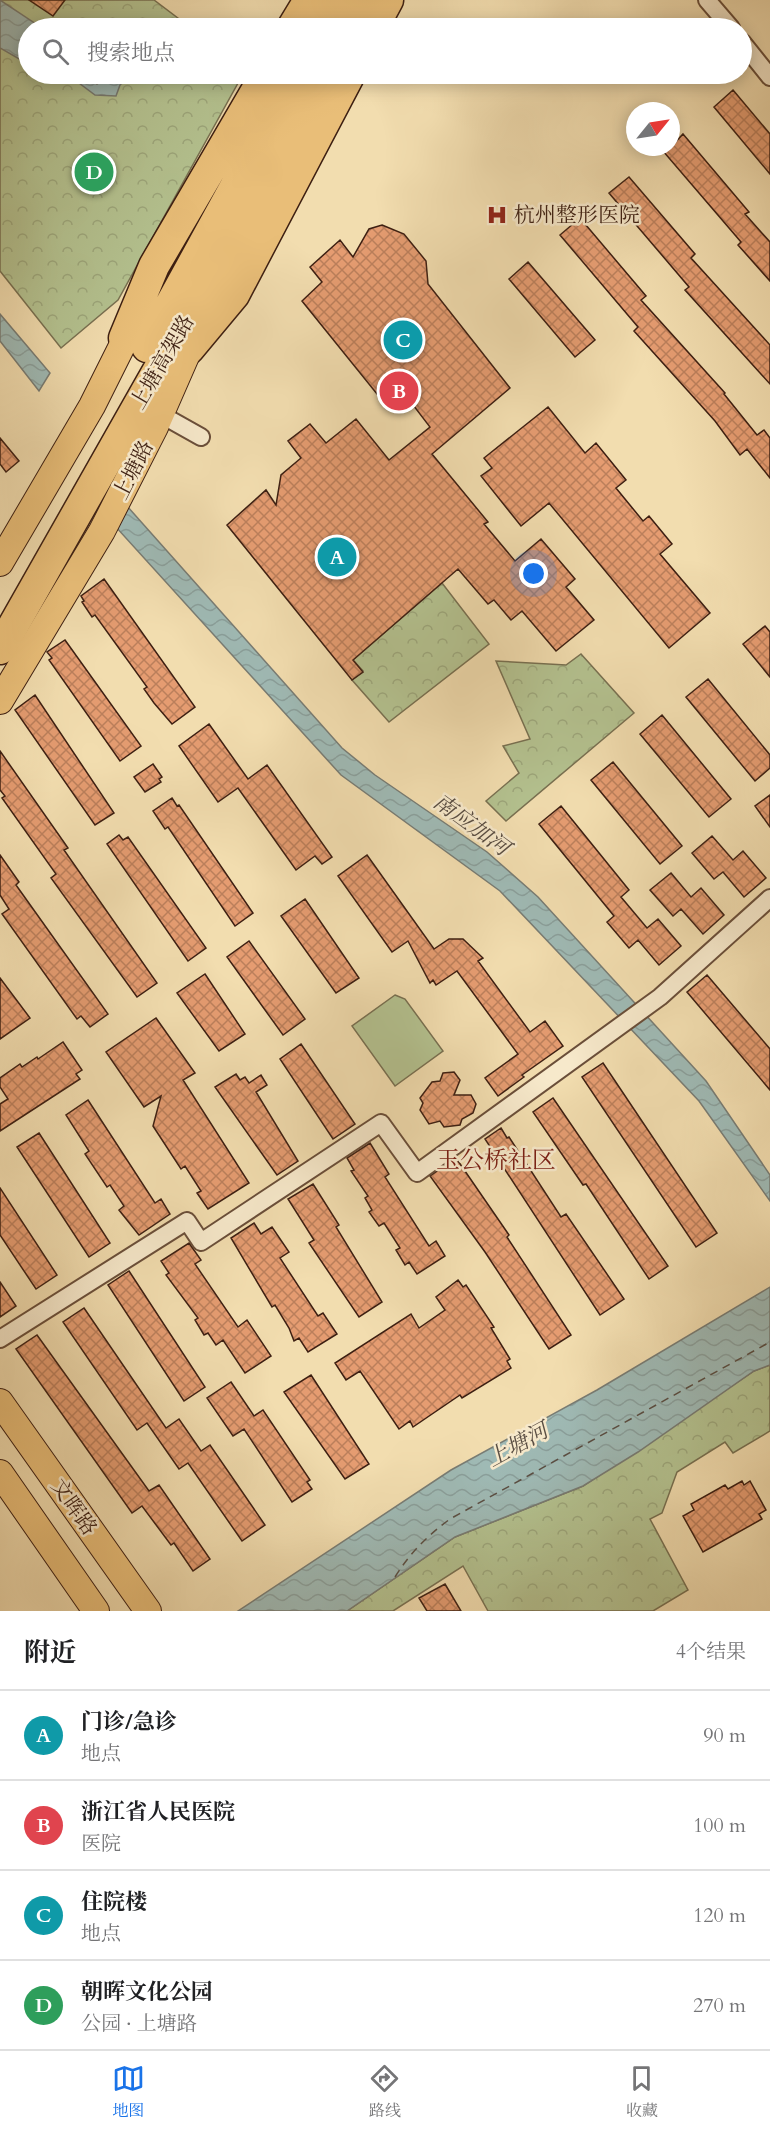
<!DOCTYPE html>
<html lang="zh">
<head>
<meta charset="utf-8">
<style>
  :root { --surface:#fff; --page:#f2f2f2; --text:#202124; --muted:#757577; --line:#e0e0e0; --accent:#1a73e8 }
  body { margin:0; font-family:Cardo,"Noto Serif SC",serif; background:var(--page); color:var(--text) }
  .compass { position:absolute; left:626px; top:102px; width:54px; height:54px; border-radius:50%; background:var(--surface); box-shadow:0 3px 15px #0003; rotate:60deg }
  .you { position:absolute; left:534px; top:574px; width:21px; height:21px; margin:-15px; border:4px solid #fff; border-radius:50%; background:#1a73e8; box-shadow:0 0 0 9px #1a73e833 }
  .badge { display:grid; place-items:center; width:39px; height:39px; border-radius:50%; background:var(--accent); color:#fff; font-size:20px; font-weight:700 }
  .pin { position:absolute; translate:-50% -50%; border:3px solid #fff; box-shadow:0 2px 6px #0006 }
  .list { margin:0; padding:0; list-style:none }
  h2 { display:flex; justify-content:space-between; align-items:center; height:78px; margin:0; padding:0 24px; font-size:26px }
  h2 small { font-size:20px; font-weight:400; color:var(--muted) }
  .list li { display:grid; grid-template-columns:39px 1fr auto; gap:18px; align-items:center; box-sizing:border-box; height:90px; padding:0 24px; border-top:2px solid var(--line) }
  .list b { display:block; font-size:22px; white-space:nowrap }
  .list p { margin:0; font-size:20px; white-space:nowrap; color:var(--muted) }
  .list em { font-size:20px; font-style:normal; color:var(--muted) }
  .icon { flex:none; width:33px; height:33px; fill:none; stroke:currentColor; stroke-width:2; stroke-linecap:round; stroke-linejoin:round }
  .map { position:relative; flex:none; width:770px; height:1611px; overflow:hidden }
  .search { position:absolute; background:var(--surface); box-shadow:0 3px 15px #0003; left:18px; right:18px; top:18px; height:66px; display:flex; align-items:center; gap:15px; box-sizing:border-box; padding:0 21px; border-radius:33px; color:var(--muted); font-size:22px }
  .sheet { height:438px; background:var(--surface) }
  nav { display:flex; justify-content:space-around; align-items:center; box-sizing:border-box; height:84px; border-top:2px solid var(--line); background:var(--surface); font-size:16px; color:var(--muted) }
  nav a { display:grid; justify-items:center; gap:3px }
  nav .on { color:var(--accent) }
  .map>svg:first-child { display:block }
</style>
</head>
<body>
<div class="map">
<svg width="770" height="1611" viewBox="0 0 770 1611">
  <defs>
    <pattern id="park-crowns" width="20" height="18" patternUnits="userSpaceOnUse" patternTransform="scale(1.5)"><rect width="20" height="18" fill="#b4c290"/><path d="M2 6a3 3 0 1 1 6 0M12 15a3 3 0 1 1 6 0" fill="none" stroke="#9ca67b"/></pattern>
    <pattern id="water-waves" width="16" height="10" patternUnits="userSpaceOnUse" patternTransform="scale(1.5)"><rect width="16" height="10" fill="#9fbab5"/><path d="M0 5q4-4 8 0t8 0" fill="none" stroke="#8a9f9b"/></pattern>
    <pattern id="building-cross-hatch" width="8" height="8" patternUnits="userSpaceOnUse" patternTransform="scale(1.5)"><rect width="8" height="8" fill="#e59c71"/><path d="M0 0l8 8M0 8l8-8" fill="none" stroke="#bb7f5b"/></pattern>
  </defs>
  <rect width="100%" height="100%" fill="#f2ddaf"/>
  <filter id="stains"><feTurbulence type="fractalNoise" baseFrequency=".00333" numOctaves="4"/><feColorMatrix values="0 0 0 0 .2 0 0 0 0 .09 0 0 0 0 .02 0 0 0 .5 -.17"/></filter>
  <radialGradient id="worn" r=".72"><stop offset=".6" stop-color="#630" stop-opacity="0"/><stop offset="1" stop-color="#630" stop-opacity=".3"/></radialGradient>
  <path fill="url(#park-crowns)" stroke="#787051" stroke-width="1.5" d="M0 0H154L191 28H28V74H243L118 300 61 348 0 271Z
    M442 583 489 644 389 722 352 680 363 671 353 660Z
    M581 654 634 713 506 821 486 801 519 773 503 746 530 739 496 661 566 665Z
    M770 1365V1431L733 1453 725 1442 677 1472 662 1513 650 1519 688 1590 653 1611H488L463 1566 393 1611H347L455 1537 583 1486 754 1371Z"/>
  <path fill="#b4c290" stroke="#787051" stroke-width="1.5" d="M395 995 405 999 443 1051 395 1086 352 1026Z"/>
  <path fill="url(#water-waves)" stroke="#787c74" stroke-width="1.5" d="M0 0 42 28H28V60H21L0 48Z
    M67 74H80L97 84 111 74H131L120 85 116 96 95 95Z
    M0 314 50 373 39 391 0 341Z
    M127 506 342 748 375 775 487 852 538 897 706 1081 770 1175V1201L699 1101 500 891 341 775 115 526Z
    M770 1287V1365L754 1371 638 1452 583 1486 455 1537 347 1611H238L451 1470 597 1390Z"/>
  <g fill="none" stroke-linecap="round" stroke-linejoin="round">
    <path stroke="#5a4e43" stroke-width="1.5" stroke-dasharray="8 6" stroke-linecap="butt" d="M395 1577C410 1553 427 1536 450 1519L770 1342"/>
  </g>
  <path fill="url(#building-cross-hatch)" stroke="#3d1f12" stroke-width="1.5" d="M29 0H65L53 16Z
    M733 90 770 134V174L714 107Z
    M683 134 749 212 745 214 770 242V281L738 245 741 242 663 151 671 147Z
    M629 177 695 254 691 258 770 345V384L685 290 689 287 609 193Z
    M580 218 646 296 641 300 725 393 724 394 757 435 764 430 770 438V478L747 449 740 455 715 421 634 331 638 327 560 235Z
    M382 225 404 234 426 261 428 284 510 388 432 454 488 522 484 524 515 561 541 539 575 579 566 587 594 620 556 651 522 611 511 620 494 600 488 604 458 569 353 660 363 672 352 680 227 525 266 490 276 505 281 475 301 458 288 441 310 424 326 443 356 419 389 460 430 427 394 380 377 394 302 301 322 282 310 267 340 240 353 257 369 229Z
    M528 262 595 340 575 357 509 279Z
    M548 407 585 453 596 443 626 480 616 488 643 521 649 516 672 544 660 554 710 613 669 648 549 503 521 526 481 476 492 468 484 458Z
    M0 438 19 461 6 472 0 464Z
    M104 579 195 707 172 724 154 703 144 689 147 687 95 615 92 617 82 602 84 601 81 596Z
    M765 626 770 632V677L743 644Z
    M65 640 141 746 120 761 49 660 52 658 47 652Z
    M708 679 770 755V768L755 781 686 697Z
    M35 695 114 813 95 825 15 710Z
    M662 715 731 799 709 817 640 734Z
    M209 724 248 779 267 765 332 857 322 864 315 856 296 870 238 788 218 802 179 746Z
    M0 751 68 848 64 850 157 983 137 997 51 878 56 874 2 798 5 796 0 790Z
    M613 762 682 846 660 864 591 780Z
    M153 764 162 777 159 779 161 782 145 792 134 777Z
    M770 795V827L755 806Z
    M172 798 177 806 179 805 253 913 235 926 168 827 165 829 153 811Z
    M561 806 629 890 621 897 647 928 658 919 681 946 659 965 638 940 629 948 607 922 614 916 539 824Z
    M119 835 123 840 128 837 206 948 188 961 107 844Z
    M712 836 733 860 743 851 766 878 744 897 723 872 714 879 692 853Z
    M0 855 19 882 16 885 108 1014 90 1027 81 1016 77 1019 2 914 9 909 0 895Z
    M367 855 434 949 449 939H463L483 958 478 961 530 1032 545 1021 563 1046 522 1075 524 1077 498 1096 485 1078 518 1054 457 971 436 985 433 980 430 983 408 941 392 952 338 876Z
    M671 873 691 897 701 888 724 915 703 934 681 909 673 916 650 890Z
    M305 899 359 978 336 993 281 916Z
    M249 941 305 1019 283 1035 227 957Z
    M205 974 245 1034 219 1051 177 993Z
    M707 975 770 1049V1090L687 992Z
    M0 978 30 1018 0 1039Z
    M156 1018 195 1073 183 1080 249 1183 208 1209 197 1193 201 1191 185 1166 181 1169 153 1126 161 1096 144 1107 106 1052Z
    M63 1042 82 1070 76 1074 80 1079 0 1131V1104L8 1099 0 1087V1078L20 1064 22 1067 37 1057 38 1059Z
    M301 1044 355 1124 333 1139 280 1059Z
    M603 1063 717 1233 696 1247 582 1077Z
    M454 1072 460 1080 454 1095H471L476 1104 473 1113 462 1119 460 1125 444 1127 440 1121 429 1124 420 1110 423 1103 420 1098 432 1082 440 1081 443 1073Z
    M236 1074 240 1080 245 1077 249 1083 261 1075 267 1085 256 1092 298 1161 277 1175 215 1087Z
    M553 1098 668 1266 649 1279 586 1184 583 1185 533 1112Z
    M88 1100 155 1203 161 1199 170 1214 139 1235 119 1210 124 1206 110 1185 107 1187 85 1154 89 1151 66 1115Z
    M501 1128 507 1138 509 1137 561 1217 566 1214 624 1299 600 1315 485 1139Z
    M39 1133 110 1243 89 1257 17 1147Z
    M370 1143 389 1174 385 1177 429 1246 436 1241 445 1256 417 1274 409 1262 405 1265 396 1250 400 1248 384 1223 379 1226 369 1212 372 1210 365 1198 368 1196 351 1171 354 1170 347 1158Z
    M456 1158 509 1235 507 1237 571 1335 549 1349 485 1252 430 1176Z
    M313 1184 339 1225 336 1227 382 1302 359 1317 309 1243 314 1240 288 1199Z
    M0 1188 57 1275 36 1289 0 1235Z
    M254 1223 261 1234 272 1227 289 1252 280 1258 318 1316 323 1313 337 1334 308 1352 299 1338 294 1341 289 1328 275 1305 272 1307 231 1238Z
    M189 1243 201 1260 195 1264 238 1327 247 1320 271 1356 245 1373 223 1340 216 1345 208 1333 204 1335 195 1320 198 1318 166 1275 169 1273 161 1261Z
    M129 1271 205 1387 184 1401 108 1285Z
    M458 1280 463 1287 466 1285 494 1327 491 1328 510 1359 507 1361 511 1368 462 1398 460 1395 413 1427 410 1421 399 1429 360 1371 346 1380 335 1363 411 1314 419 1328 445 1310 436 1297Z
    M0 1282 16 1306 0 1317Z
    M84 1308 166 1428 179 1419 201 1451 210 1445 265 1525 242 1541 188 1463 179 1469 147 1423 137 1430 63 1322Z
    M37 1335 149 1491 159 1485 210 1559 193 1571 174 1543 171 1545 142 1506 132 1513 16 1349Z
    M311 1375 369 1464 345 1479 284 1392Z
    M231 1382 254 1416 263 1410 310 1480 307 1482 312 1489 292 1502 244 1429 233 1436 207 1398Z
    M742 1481 744 1485 750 1481 766 1510 759 1514 762 1519 703 1552 683 1516 694 1510 691 1504 725 1485 728 1489Z
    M445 1584 461 1611H427L419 1598Z"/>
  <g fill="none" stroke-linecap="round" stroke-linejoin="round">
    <g stroke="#6a4e39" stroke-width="20">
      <path id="street" d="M707 0 731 28
        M742 42 770 77
        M160 414 201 437
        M0 1339 187 1221 201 1242 381 1123 417 1173 660 997 770 898"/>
    </g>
    <g stroke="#3d1f12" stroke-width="28">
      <path id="primary" d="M0 563 92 406 134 322
        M0 701 102 531 155 427 197 331
        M0 1402 148 1611
        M0 1473 96 1611"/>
    </g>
    <g stroke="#3d1f12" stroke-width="33">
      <path id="highway" d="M292 28 309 0
        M321 28 337 0
        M346 28 362 0
        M373 28 388 0
        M124 338 154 266 266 74
        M147 347 297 74
        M189 349 234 295 350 74
        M0 649 250 208 322 74"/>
    </g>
    <use href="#street" stroke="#f7e9cb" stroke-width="16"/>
    <use href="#primary" stroke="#e9be78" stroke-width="26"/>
    <use href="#highway" stroke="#e9be78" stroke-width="30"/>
  </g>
  <defs>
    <g id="hospital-bare" transform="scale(1.62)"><path d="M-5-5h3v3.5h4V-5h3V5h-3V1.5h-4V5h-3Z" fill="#8f2418" stroke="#f7e9cb" stroke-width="2.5" paint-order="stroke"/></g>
  </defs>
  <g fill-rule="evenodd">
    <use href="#hospital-bare" x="497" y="215"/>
  </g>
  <g text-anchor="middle" stroke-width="5" stroke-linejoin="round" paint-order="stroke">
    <g font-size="21" fill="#3d1f12" stroke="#f7e9cb" text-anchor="start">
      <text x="514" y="222">杭州整形医院</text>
    </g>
    <g font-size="21" fill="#3d1f12" stroke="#f7e9cb">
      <text transform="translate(162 362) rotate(-60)" y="7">上塘高架路</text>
      <text transform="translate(133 470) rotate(-63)" y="7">上塘路</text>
      <text transform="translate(74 1507) rotate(55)" y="7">文晖路</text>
    </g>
    <g font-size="22" font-style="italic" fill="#5a4e43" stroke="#f7e9cb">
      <text transform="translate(472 824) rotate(36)" y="8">南应加河</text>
      <text transform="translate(517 1444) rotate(-29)" y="8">上塘河</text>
    </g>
    <g font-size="24" fill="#7a1f14" stroke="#f7e9cb">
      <text x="496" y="1168">玉公桥社区</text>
    </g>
  </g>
  <rect width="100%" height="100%" filter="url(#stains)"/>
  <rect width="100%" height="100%" fill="url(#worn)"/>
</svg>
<svg class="compass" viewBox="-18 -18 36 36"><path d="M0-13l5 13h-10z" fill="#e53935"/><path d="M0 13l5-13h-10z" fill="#757577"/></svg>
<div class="you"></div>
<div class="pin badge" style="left:337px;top:557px;background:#0f9aa8">A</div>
<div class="pin badge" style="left:399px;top:391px;background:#e0444e">B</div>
<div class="pin badge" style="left:403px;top:340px;background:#0f9aa8">C</div>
<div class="pin badge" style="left:94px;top:172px;background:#2e9e5b">D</div>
<div class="search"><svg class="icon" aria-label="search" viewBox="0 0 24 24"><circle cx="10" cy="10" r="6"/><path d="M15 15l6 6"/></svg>搜索地点</div>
</div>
<section class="sheet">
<h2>附近<small>4个结果</small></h2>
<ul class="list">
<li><span class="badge" style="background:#0f9aa8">A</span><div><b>门诊/急诊</b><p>地点</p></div><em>90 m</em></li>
<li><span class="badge" style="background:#e0444e">B</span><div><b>浙江省人民医院</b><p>医院</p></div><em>100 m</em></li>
<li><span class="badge" style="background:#0f9aa8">C</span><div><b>住院楼</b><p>地点</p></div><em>120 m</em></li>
<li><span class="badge" style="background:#2e9e5b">D</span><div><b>朝晖文化公园</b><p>公园 · 上塘路</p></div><em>270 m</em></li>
</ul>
</section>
<nav>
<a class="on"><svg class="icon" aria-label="map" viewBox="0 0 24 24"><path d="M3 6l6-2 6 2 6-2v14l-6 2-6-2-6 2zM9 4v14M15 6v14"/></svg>地图</a>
<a><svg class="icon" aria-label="directions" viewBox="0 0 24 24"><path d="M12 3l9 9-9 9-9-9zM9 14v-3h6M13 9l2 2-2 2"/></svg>路线</a>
<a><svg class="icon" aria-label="saved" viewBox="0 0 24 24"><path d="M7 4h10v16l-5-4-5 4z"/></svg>收藏</a>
</nav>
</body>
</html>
